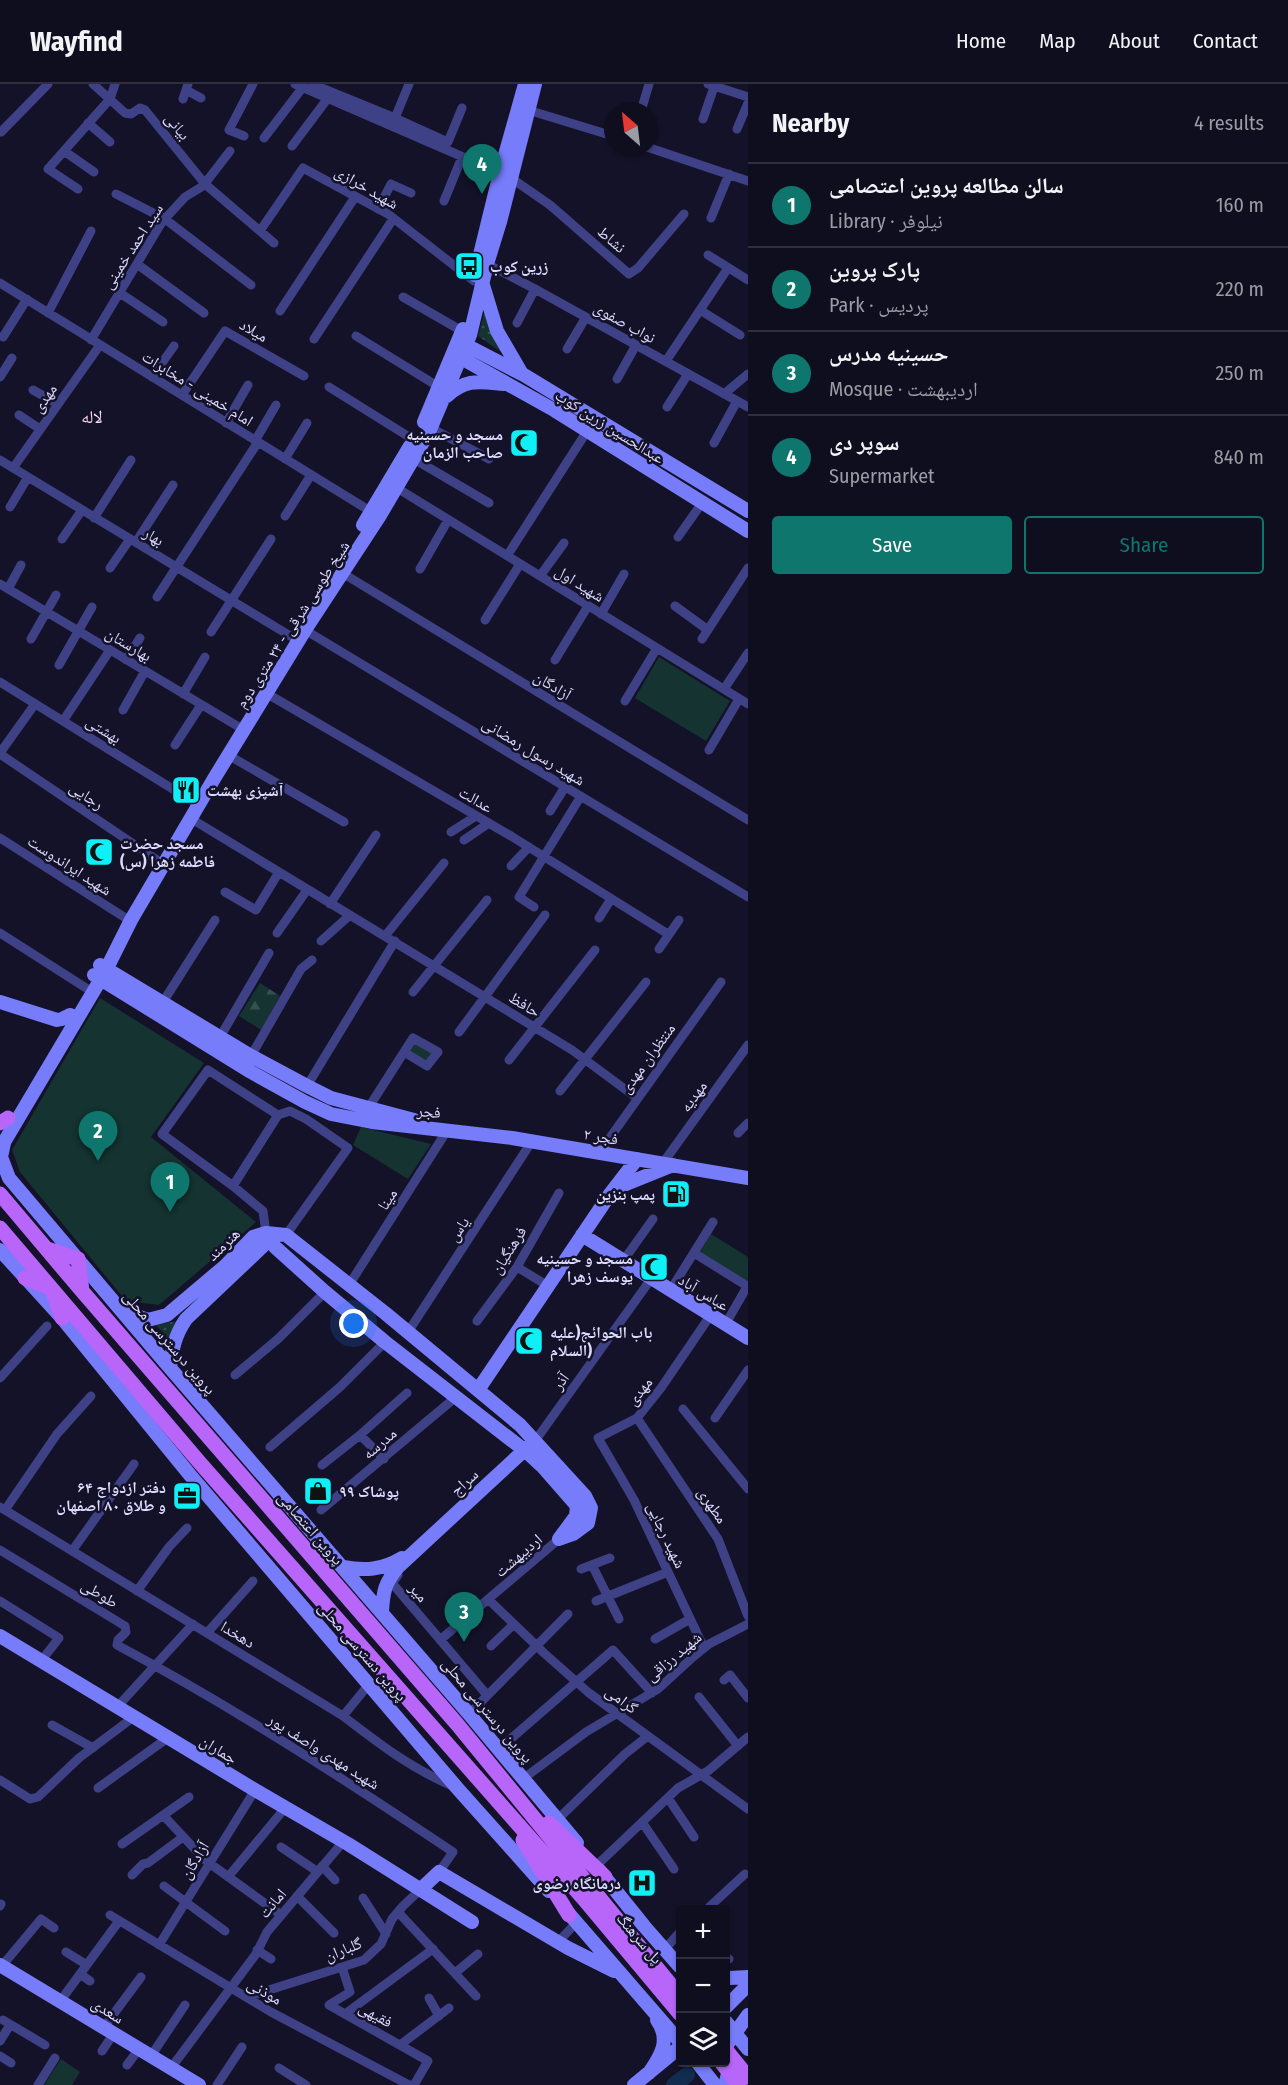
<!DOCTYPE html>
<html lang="en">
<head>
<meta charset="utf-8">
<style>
  :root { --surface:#0f0e1f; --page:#1d1c2c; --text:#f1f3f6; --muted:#9b9ca4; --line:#2f2e3d; --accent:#0f766e }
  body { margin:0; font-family:"Fira Sans Condensed","Noto Naskh Arabic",sans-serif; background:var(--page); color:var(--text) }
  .controls { position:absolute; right:18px; bottom:18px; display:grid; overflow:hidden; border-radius:6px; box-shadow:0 2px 4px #0004 }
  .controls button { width:54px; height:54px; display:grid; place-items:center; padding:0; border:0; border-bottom:2px solid var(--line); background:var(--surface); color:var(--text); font:30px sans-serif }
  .compass { position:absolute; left:604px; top:18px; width:54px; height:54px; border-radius:50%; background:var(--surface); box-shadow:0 2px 4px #0004; rotate:332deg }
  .you { position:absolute; left:354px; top:1240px; width:21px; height:21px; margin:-15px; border:4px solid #fff; border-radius:50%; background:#1a73e8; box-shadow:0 0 0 9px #1a73e833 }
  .badge { display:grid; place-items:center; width:39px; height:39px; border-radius:50%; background:var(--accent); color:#fff; font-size:20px; font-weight:700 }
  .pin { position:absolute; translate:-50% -50px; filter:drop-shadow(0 2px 3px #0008) }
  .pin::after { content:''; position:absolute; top:32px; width:21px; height:18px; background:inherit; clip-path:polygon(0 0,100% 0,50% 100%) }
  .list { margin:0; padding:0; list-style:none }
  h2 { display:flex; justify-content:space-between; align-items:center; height:78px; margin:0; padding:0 24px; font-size:26px }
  h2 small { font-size:20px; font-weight:400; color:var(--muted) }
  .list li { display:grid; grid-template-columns:39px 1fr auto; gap:18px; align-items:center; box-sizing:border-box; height:84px; padding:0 24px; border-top:2px solid var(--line) }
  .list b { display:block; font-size:22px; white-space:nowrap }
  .list p { margin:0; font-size:20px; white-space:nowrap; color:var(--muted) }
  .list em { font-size:20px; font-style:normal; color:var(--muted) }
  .actions { display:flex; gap:12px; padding:18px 24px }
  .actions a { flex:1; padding:14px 0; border:2px solid var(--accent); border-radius:6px; text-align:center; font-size:21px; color:var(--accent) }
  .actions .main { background:var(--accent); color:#fff }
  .icon { flex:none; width:33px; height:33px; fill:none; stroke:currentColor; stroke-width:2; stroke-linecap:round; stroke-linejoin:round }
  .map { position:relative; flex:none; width:748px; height:2001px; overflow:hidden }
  header { display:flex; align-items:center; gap:36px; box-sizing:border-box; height:84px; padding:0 30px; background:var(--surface); border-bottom:2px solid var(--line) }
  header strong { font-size:28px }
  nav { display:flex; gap:33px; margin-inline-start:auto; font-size:21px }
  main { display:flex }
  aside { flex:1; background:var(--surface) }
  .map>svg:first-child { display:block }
</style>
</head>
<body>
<header>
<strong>Wayfind</strong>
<nav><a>Home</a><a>Map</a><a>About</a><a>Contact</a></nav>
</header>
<main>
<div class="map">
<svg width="748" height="2001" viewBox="0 0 748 2001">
  <defs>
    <pattern id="grass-dots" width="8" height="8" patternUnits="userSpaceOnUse" patternTransform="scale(1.5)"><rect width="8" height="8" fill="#153330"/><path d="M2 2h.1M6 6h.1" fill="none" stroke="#36504f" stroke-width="1.8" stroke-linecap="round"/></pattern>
    <pattern id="forest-firs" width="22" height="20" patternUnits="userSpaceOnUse" patternTransform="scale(1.5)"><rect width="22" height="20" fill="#153330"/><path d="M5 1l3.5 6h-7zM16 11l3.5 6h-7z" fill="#36504f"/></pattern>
  </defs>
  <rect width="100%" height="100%" fill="#141229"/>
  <path fill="url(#grass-dots)" d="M485 226 504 270 478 252Z
    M178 1237 170 1250 169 1256 156 1241Z"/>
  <path fill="url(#forest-firs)" d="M260 899 280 912 261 946 239 932Z
    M415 958 433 968 426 978 407 968Z"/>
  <path fill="#153330" d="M659 573 730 617 706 657 635 614Z
    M100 914 204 979 151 1053 256 1138 159 1221 126 1217 20 1088 12 1066Z
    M361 1043 431 1060 408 1095 353 1061Z
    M711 1150 748 1173V1195L746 1198 700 1168Z
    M61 1975 80 1988 72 2001H44Z"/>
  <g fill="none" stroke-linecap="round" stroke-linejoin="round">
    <path stroke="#112c4e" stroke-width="16" d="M674 2001 687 1991"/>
    <path stroke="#3e4186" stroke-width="9" d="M93 0 125 29 131 30 140 24 145 26 205 100 274 159
      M295 0 500 89
      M312 0 395 34 448 58 462 24
      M708 0 748 13
      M186 6 201 14
      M183 15 188 0
      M528 26 613 52
      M641 27 649 0
      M395 34 409 0
      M703 35 715 0
      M88 39 110 58
      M737 45 748 19
      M1 48 48 0
      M244 52 229 46 253 0
      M264 54 303 3
      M292 62 328 14
      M647 63 748 97
      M64 67 94 88
      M511 94 550 121 629 190 638 184 684 130
      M78 105 48 85 110 15 115 0
      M116 110 165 135 251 201
      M444 117 462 73
      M378 125 391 100 411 109
      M711 134 729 90
      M260 147 303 84 388 130 474 197
      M708 171 748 196
      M137 180 204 229
      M487 180 535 205 748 323
      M0 199 375 430
      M120 209 163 238
      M403 213 462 247
      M700 226 740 251
      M280 227 355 113
      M48 229 91 147
      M517 239 535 205
      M356 252 439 303
      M3 253 27 215
      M314 255 393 135
      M91 256 162 138 185 113 203 102 230 67
      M567 265 586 233
      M666 277 728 184
      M0 293 12 274
      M152 293 174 262
      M617 295 636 261
      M329 303 414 356
      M33 306 58 320
      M724 310 748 290
      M182 311 225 247 304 292
      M667 323 688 290
      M19 331 40 345
      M226 339 248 301
      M431 344 489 375
      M255 357 276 321
      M714 359 737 317
      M285 375 307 339
      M414 375 489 419
      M0 376 292 553
      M13 384 100 261
      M397 404 748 620
      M10 423 28 393
      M285 432 311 391
      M94 434 131 376
      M678 453 702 419
      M62 455 82 426
      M136 458 173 401
      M507 472 587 347
      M110 484 130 455
      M420 485 448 436
      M344 490 748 736
      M540 492 564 459
      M0 500 244 646
      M8 505 21 481
      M157 513 258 358
      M675 522 708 546
      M601 530 624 490
      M485 536 520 480
      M305 546 748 813
      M211 548 271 455
      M31 555 56 511
      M702 555 748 484
      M126 576 140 554
      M555 576 588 522
      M59 581 92 523
      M0 598 192 717
      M724 605 748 569
      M266 609 511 752 668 850
      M183 610 205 573
      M625 617 657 564
      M123 626 145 587
      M63 637 110 566
      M175 661 201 621
      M709 666 739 615
      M0 669 35 620
      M0 670 157 776
      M228 671 344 738
      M550 727 565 703
      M190 734 572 966 637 1014
      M451 748 476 732
      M0 754 124 833
      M464 756 489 739
      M511 782 529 763
      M225 808 256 826 279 788
      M330 820 376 751
      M534 823 519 813 581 712
      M599 834 611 815
      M0 849 86 904
      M277 849 307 806
      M385 852 444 779
      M321 857 349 832
      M659 865 679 836
      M413 908 487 816
      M163 918 215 836
      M459 948 545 831
      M220 953 269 869
      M251 972 301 885 312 876
      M509 976 595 866
      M307 1002 395 857
      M560 1007 646 898
      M369 1023 413 954 438 968 427 982 404 968
      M738 1049 748 1039
      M599 1069 721 898
      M663 1079 748 961
      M233 1102 278 1031
      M266 1149 263 1127 233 1102 162 1050 208 986 278 1031 290 1027 306 1035 348 1064 286 1151
      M694 1169 747 1202
      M623 1177 653 1135
      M517 1183 548 1202
      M349 1201 448 1045
      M670 1207 713 1138
      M477 1237 517 1183 559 1109
      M725 1241 748 1201
      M408 1248 532 1057
      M235 1291 279 1254 325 1208
      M0 1294 47 1242
      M683 1325 748 1405
      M637 1334 718 1455 748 1532
      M715 1334 748 1286
      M360 1351 384 1375
      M535 1357 651 1195
      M270 1363 340 1303 385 1258
      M322 1381 360 1351 407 1309
      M0 1423 343 1632C378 1659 413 1686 455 1703
      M5 1426 57 1350 91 1312
      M321 1426 456 1313
      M0 1466 125 1542 126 1548 118 1556 117 1561C233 1623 344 1695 453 1768L439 1788
      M72 1467 134 1380
      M592 1481 619 1535
      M581 1485 610 1474
      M398 1491 392 1499 487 1611
      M137 1507 169 1463 187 1444
      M489 1516 544 1569 589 1609 748 1725
      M0 1517 59 1554 41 1577
      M596 1517 668 1488
      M207 1549 253 1497
      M655 1555 690 1535
      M440 1556 559 1455
      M491 1562 514 1540
      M704 1564 634 1416 598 1354 637 1334 661 1304 710 1232
      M724 1596 730 1591 748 1614
      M699 1613 738 1662
      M118 1622 193 1540
      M469 1630 568 1530
      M343 1632 370 1599
      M52 1641 93 1664
      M499 1665 613 1566 652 1609
      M524 1694 586 1648 658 1605 693 1573 709 1560 748 1540
      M0 1696 30 1715 38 1713 79 1674 135 1632
      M98 1704 169 1653
      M668 1714 694 1753
      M163 1731 205 1776 281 1831
      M558 1735 625 1670 648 1652
      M642 1738 674 1785
      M122 1760 189 1713
      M281 1763 318 1788
      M322 1782 335 1796
      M596 1782 678 1704 708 1687 748 1653
      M132 1791 143 1780 148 1779 183 1753
      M228 1793 285 1724
      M164 1802 225 1847
      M297 1812 334 1849
      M363 1814 386 1850
      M0 1822 1 1820
      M706 1826 745 1790
      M398 1828 476 1912
      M110 1831 271 1928 409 2001
      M558 1858 576 1839
      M159 1861 255 1706
      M665 1865 680 1848
      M257 1866 271 1875
      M66 1868 87 1881
      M726 1873 729 1875
      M2 1882 41 1835 54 1844
      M342 1883 350 1908 329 1921 428 1977 414 2001
      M455 1889 478 1870
      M80 1890 90 1897
      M247 1913 364 1876 381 1860 392 1835 403 1822 421 1805
      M429 1914 439 1932
      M61 1916 119 1837
      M345 1930 433 1865
      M3 1936 45 1961
      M104 1943 141 1893
      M0 1957 10 1941
      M400 1961 449 1924
      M102 1967 114 1949
      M0 1972 11 1979
      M151 1972 185 1921
      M127 1981 139 1965
      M171 1984 256 1870 267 1848 343 1758
      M279 1984 306 2001
      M38 2001 55 1974
      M217 2001 242 1963"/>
    <path stroke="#767cfa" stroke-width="14" d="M475 191 500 89 525 0
      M483 201 497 247 522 290
      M460 258 524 291 748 427
      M454 270 554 326 748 447
      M447 312C466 294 480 298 504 300
      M424 338 463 245
      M363 441 410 362
      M100 881 251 972 307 1002 331 1014 414 1036
      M94 891 251 988 305 1018 331 1030 372 1038 512 1054 748 1094
      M0 918 57 936 62 935 70 931
      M4 1059 1 1073 9 1094 164 1277 469 1630 577 1759
      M0 1065 105 888 131 836 215 693 305 546 379 433 429 348 470 251 487 180 500 138 535 0
      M614 1107 621 1102 673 1081
      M266 1149 275 1163 325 1208 385 1258 528 1369 542 1382 577 1422 576 1432 559 1455
      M582 1151 748 1254
      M0 1166 62 1234 190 1391 458 1705 549 1807
      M124 1227 148 1236 167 1231 225 1182 253 1153 266 1149 286 1151 385 1229 520 1341 585 1412 591 1424 588 1439 573 1450 559 1455
      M170 1284C172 1265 175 1251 186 1235L263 1162 266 1149
      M478 1306 610 1110 637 1075
      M343 1483C365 1487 382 1486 402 1474
      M382 1528C383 1507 385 1499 398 1483L531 1360
      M0 1552 255 1706 348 1760 472 1838
      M599 1786 644 1842 680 1883
      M421 1805 439 1788 568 1864 614 1887
      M564 1824 680 1958
      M0 1881 199 2001
      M726 1893 730 1894 748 1893
      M726 1923 748 1901
      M726 1938 748 1965
      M726 1962 748 1931
      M697 1978 715 2001
      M649 1989C661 1972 671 1956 657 1936
      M634 2001 680 1963
      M726 2001C726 1992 729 1986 737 1983"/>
    <path stroke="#b766f9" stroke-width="15" d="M0 1039 8 1034
      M0 1110 82 1207 457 1640 680 1912
      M0 1144 200 1379 583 1814 680 1930
      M47 1165 78 1175 82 1207
      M25 1194 50 1204
      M54 1211 62 1234
      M549 1739 605 1793
      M523 1756 569 1831"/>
    <path stroke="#b766f9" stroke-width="15" d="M726 1966 748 1993
      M721 1978 739 2001"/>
  </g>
  <defs>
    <g id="bus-square" transform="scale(1.5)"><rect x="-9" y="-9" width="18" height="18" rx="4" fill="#0ff0f6" stroke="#141229"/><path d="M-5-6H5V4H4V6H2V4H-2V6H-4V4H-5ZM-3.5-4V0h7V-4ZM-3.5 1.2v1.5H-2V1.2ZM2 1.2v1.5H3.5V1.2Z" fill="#111"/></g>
    <g id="mosque-square" transform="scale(1.5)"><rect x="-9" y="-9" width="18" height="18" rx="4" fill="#0ff0f6" stroke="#141229"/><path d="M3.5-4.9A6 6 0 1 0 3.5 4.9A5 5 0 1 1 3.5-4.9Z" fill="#111"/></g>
    <g id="restaurant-square" transform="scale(1.5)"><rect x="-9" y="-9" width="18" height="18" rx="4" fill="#0ff0f6" stroke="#141229"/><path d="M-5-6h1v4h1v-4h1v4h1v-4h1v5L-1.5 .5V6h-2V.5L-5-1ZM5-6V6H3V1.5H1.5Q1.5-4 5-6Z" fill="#111"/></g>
    <g id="fuel-square" transform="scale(1.5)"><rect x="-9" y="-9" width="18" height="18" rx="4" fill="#0ff0f6" stroke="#141229"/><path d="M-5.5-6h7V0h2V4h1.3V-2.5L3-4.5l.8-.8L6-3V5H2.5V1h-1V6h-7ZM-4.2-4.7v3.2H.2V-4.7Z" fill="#111"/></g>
    <g id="shop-square" transform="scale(1.5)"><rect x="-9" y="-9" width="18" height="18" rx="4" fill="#0ff0f6" stroke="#141229"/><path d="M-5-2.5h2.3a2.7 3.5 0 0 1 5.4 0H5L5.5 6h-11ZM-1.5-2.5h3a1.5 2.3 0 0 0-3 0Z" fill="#111"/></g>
    <g id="office-square" transform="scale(1.5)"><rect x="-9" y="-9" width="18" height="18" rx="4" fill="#0ff0f6" stroke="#141229"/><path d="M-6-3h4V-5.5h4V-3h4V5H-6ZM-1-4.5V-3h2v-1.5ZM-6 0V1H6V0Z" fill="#111"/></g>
    <g id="hospital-square" transform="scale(1.5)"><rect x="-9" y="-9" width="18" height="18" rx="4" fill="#0ff0f6" stroke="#141229"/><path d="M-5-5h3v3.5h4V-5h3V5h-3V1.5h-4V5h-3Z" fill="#111"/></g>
  </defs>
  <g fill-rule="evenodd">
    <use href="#bus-square" x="469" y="182"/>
    <use href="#mosque-square" x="524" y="359"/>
    <use href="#restaurant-square" x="186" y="706"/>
    <use href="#mosque-square" x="99" y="768"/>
    <use href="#fuel-square" x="676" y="1110"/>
    <use href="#mosque-square" x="654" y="1183"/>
    <use href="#mosque-square" x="529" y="1257"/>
    <use href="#shop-square" x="318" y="1407"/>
    <use href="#office-square" x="187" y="1412"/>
    <use href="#hospital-square" x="642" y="1799"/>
  </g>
  <g text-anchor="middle" stroke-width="5" stroke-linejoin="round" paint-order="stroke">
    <g font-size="16" fill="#dcdbfe" stroke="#141229">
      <text transform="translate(178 42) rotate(51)" y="6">بیانی</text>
      <text transform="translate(367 103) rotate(30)" y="6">شهید خرازی</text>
      <text transform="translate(612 155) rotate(41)" y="6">نشاط</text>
      <text transform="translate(132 162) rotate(-57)" y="6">سید احمد خمینی</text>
      <text transform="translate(625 238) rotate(29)" y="6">نواب صفوی</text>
      <text transform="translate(254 246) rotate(30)" y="6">میلاد</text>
      <text transform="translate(198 304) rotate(32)" y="6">امام خمینی - مخابرات</text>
      <text transform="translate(44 314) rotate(-55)" y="6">مهدی</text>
      <text transform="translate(610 342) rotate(32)" y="6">عبدالحسین زرین کوب</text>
      <text transform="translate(154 452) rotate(31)" y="6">بهار</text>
      <text transform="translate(580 499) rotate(32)" y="6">شهید اول</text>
      <text transform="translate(292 540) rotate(-57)" y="6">شیخ طوسی شرقی - ۲۴ متری دوم</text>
      <text transform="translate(129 560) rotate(31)" y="6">بهارستان</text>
      <text transform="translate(553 601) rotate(31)" y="6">آزادگان</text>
      <text transform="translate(104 645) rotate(32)" y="6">بهشتی</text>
      <text transform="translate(534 667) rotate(31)" y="6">شهید رسول رمضانی</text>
      <text transform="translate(87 711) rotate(34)" y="6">رجایی</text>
      <text transform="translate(476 715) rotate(30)" y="6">عدالت</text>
      <text transform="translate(70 781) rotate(33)" y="6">شهید ایراندوست</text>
      <text transform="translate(525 920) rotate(31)" y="6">حافظ</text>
      <text transform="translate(647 974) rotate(-54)" y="6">منتظران مهدی</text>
      <text transform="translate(693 1012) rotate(-54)" y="6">مهدیه</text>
      <text transform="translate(429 1027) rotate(6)" y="6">فجر</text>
      <text transform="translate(601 1052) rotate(10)" y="6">فجر ۲</text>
      <text transform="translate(387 1115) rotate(-57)" y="6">مینا</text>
      <text transform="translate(458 1145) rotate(-57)" y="6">یاس</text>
      <text transform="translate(223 1160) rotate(-44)" y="6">هنرمند</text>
      <text transform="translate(508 1166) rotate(-58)" y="6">فرهنگیان</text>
      <text transform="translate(704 1208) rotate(31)" y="6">عباس آباد</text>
      <text transform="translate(170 1258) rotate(49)" y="6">پروین درسترسی محلی</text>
      <text transform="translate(560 1297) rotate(-54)" y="6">آذر</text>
      <text transform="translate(639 1307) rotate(-52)" y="6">مهدی</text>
      <text transform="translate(379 1359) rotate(-40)" y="6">مدرسه</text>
      <text transform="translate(464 1398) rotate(-43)" y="6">سراج</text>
      <text transform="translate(713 1421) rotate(56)" y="6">مطهری</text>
      <text transform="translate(311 1444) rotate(49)" y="6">پروین اعتصامی</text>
      <text transform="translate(667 1451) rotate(65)" y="6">شهید رجایی</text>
      <text transform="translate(518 1471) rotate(-41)" y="6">اردیبهشت</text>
      <text transform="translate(419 1508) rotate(50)" y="6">میر</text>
      <text transform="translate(100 1509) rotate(31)" y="6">طوطی</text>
      <text transform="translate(238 1550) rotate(31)" y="6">دهخدا</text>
      <text transform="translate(363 1567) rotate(49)" y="6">پروین دسترسی محلی</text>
      <text transform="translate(673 1572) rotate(-40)" y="6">شهید رزاقی</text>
      <text transform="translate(622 1615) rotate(37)" y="6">گرامی</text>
      <text transform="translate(488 1626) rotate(50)" y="6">پروین درسترسی محلی</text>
      <text transform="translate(219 1665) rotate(32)" y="6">جماران</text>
      <text transform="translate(324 1667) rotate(32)" y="6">شهید مهدی واصف پور</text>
      <text transform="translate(194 1776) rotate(-59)" y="6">آزادگان</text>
      <text transform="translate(272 1819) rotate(-50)" y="6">امانت</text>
      <text transform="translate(640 1854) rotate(50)" y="6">پل سرهنگ</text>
      <text transform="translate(343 1865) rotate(-22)" y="6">گلباران</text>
      <text transform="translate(265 1907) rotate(30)" y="6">موذنی</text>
      <text transform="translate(108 1926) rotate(32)" y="6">سعدی</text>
      <text transform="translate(376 1930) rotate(29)" y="6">فقیهی</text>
    </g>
    <g font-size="16" font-weight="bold" fill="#dcdbfe" stroke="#141229" text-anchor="start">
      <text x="490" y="188">زرین کوب</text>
      <text x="503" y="356" text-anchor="end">مسجد و حسینیه<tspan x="503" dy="18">صاحب الزمان</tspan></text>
      <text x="207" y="712">آشپزی بهشت</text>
      <text x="120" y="765">مسجد حضرت<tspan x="120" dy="18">فاطمه زهرا (س)</tspan></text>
      <text x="655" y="1116" text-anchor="end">پمپ بنزین</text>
      <text x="633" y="1180" text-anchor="end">مسجد و حسینیه<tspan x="633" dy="18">یوسف زهرا</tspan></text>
      <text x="550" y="1254">باب الحوائج(علیه<tspan x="550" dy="18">السلام)</tspan></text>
      <text x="166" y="1409" text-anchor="end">دفتر ازدواج ۶۴<tspan x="166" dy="18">و طلاق ۸۰ اصفهان</tspan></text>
      <text x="339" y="1413">پوشاک ۹۹</text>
      <text x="621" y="1805" text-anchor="end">درمانگاه رضوی</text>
    </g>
    <g font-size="18" fill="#feddf4" stroke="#141229">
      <text x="92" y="339">لاله</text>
    </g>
  </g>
</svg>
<div class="controls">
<button>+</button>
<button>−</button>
<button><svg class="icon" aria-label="layers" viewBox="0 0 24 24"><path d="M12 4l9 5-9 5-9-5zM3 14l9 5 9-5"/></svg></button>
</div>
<svg class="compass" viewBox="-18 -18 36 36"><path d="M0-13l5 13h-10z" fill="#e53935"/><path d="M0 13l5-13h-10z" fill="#9b9ca4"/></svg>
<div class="you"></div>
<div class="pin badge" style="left:170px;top:1128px">1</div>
<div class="pin badge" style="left:98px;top:1077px">2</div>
<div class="pin badge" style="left:464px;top:1558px">3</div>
<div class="pin badge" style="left:482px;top:110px">4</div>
</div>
<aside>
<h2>Nearby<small>4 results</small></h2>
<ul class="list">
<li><span class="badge">1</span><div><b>سالن مطالعه پروین اعتصامی</b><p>Library · نیلوفر</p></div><em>160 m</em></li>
<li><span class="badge">2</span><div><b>پارک پروین</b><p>Park · پردیس</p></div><em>220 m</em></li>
<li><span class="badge">3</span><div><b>حسینیه مدرس</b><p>Mosque · اردیبهشت</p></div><em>250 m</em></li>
<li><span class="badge">4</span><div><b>سوپر دی</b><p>Supermarket</p></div><em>840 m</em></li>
</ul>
<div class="actions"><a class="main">Save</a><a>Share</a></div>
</aside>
</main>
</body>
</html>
